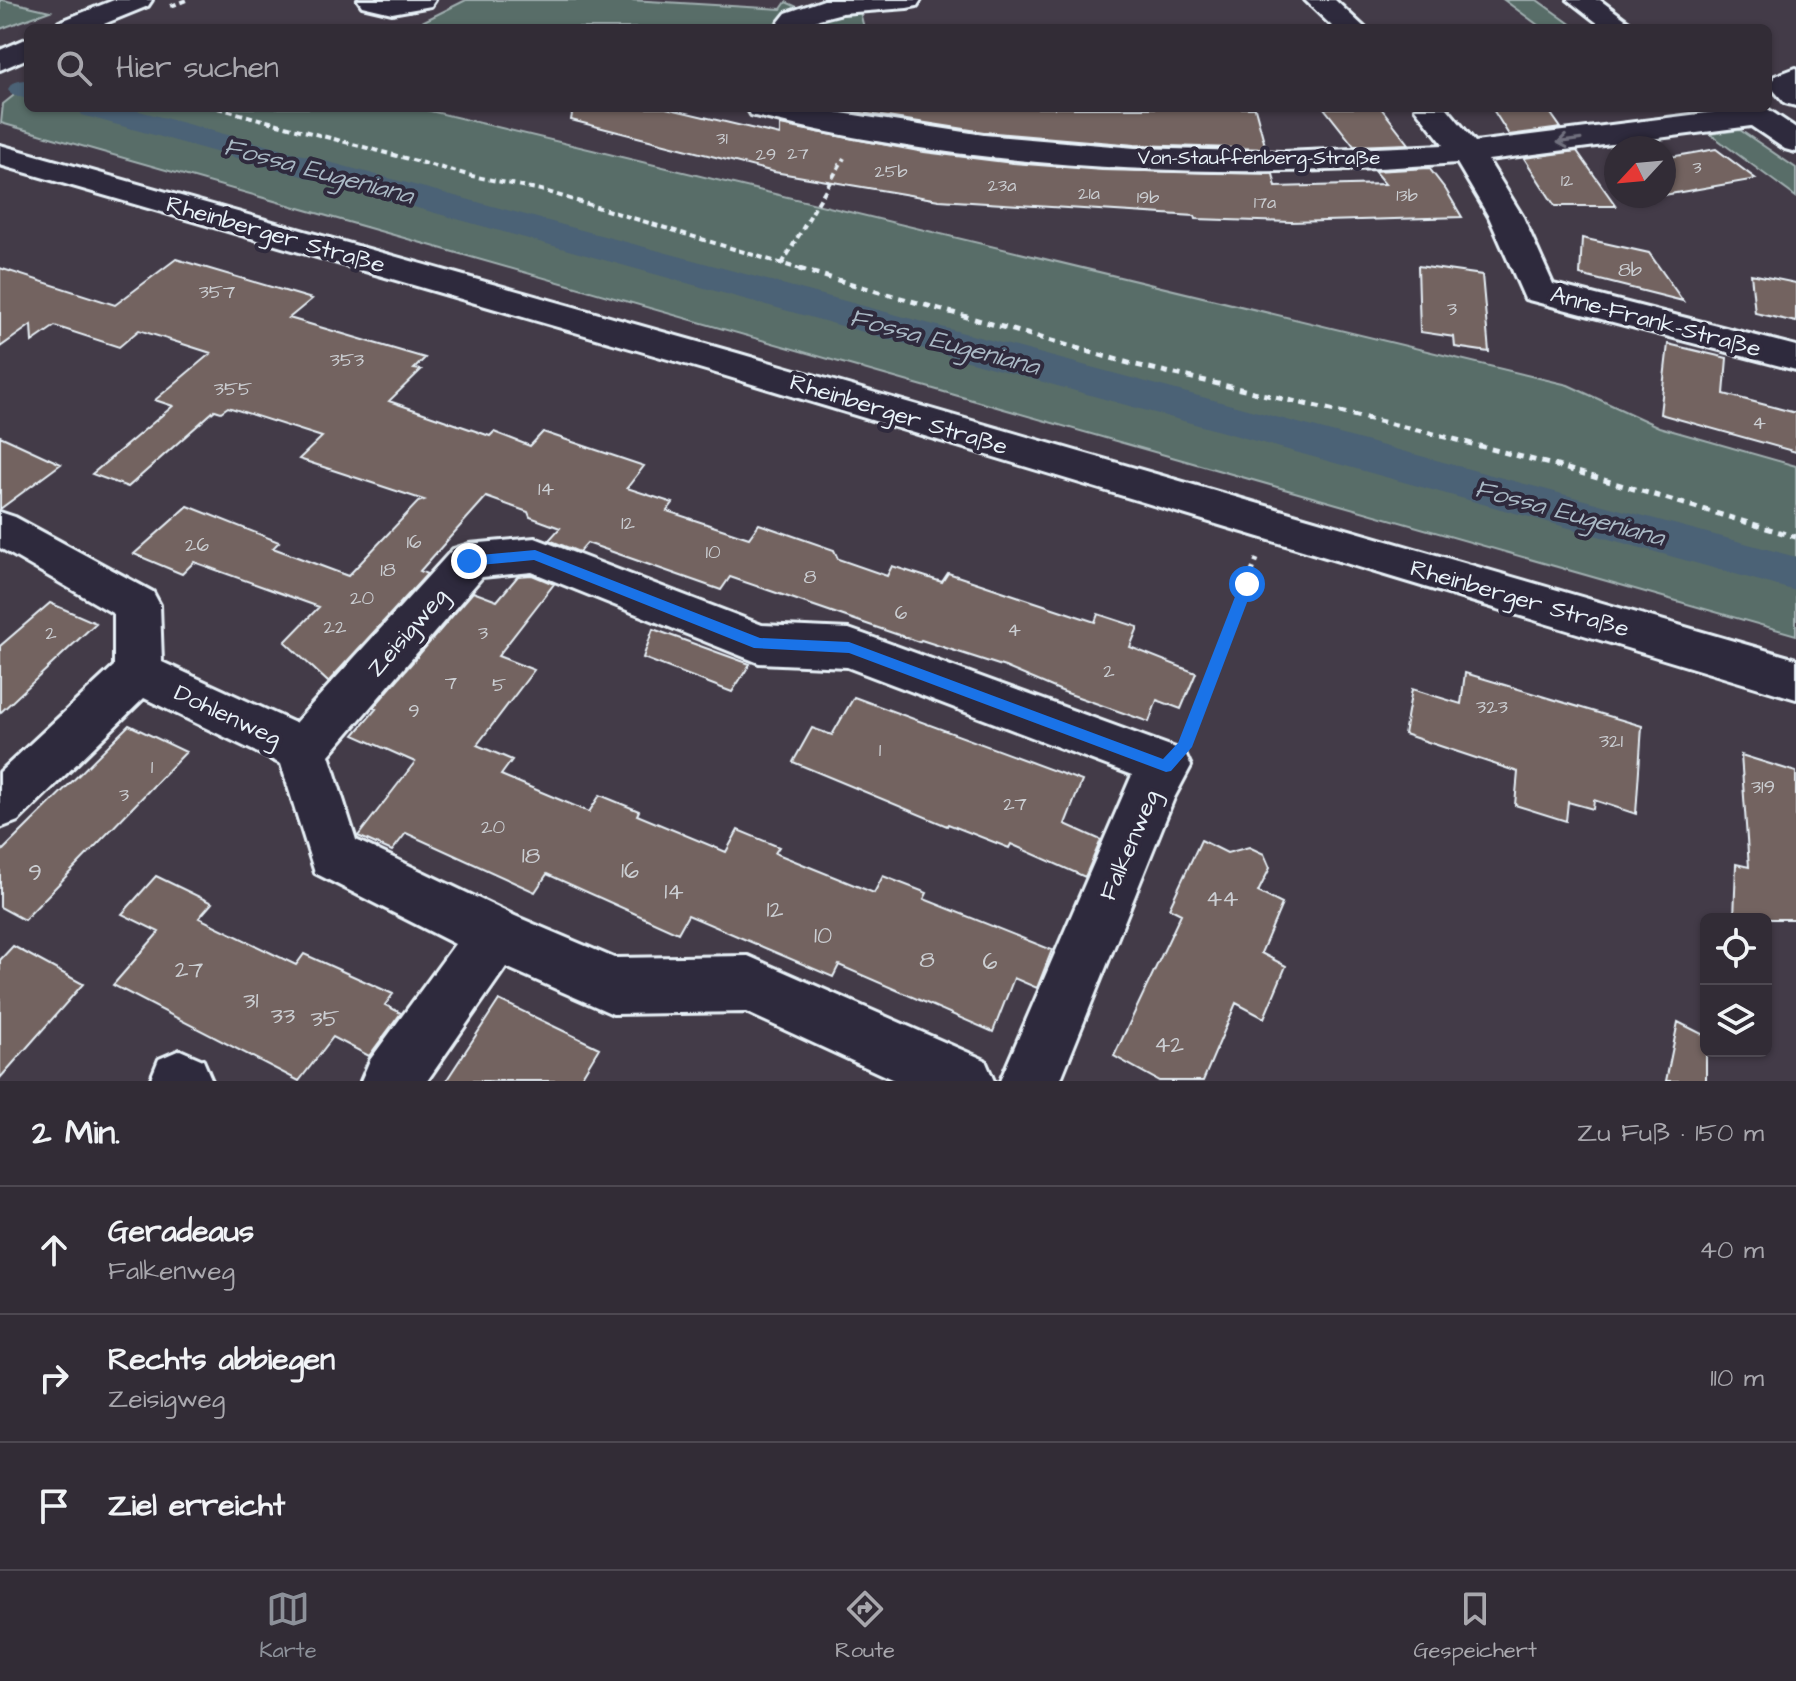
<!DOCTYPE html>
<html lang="de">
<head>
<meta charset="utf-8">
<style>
  :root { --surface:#322c36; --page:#3d3842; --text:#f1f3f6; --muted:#a8a7ad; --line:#4d4851; --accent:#8c9099 }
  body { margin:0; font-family:"Architects Daughter",sans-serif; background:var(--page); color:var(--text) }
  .controls { position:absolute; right:24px; bottom:24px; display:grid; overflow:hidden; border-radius:12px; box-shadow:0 2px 6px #0004 }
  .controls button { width:72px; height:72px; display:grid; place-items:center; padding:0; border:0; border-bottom:2px solid var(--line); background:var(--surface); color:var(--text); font:40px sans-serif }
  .compass { position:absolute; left:1604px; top:136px; width:72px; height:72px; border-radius:50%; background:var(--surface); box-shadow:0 2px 6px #0004; rotate:244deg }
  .stop { position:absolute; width:24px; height:24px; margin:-18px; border:6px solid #1a73e8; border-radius:50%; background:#fff }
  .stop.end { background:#1a73e8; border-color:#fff; box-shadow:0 2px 8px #0008 }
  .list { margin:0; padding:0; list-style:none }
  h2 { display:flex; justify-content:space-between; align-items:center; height:104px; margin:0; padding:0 32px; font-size:34px }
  h2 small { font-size:26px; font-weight:400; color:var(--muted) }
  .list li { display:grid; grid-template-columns:52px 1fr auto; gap:24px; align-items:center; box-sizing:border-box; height:128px; padding:0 32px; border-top:2px solid var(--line) }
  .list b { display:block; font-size:30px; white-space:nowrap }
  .list p { margin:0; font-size:26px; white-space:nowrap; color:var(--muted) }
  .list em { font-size:26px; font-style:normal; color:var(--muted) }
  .icon { flex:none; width:44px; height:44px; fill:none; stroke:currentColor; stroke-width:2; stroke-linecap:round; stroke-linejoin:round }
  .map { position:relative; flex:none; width:1796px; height:1081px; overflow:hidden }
  .search { position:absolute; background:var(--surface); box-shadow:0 2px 6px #0004; left:24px; right:24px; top:24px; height:88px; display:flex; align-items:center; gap:20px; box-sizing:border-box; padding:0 28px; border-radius:12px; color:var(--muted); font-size:30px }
  .sheet { height:488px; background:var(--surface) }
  nav { display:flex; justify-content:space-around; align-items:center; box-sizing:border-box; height:112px; border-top:2px solid var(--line); background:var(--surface); font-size:22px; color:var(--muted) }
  nav a { display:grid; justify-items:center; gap:4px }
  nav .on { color:var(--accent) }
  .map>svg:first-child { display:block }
</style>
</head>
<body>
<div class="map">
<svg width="1796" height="1081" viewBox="0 0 1796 1081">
  <rect width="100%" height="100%" fill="#433b48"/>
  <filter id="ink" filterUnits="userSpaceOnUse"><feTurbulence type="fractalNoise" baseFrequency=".0125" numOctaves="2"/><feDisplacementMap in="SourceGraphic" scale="16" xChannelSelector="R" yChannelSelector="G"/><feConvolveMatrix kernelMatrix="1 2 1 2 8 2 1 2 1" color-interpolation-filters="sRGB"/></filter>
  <g filter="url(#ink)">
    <path fill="#586d68" stroke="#a0afb0" stroke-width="2" d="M0 0H3L50 11 0 29Z
      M466 0H631L781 9 786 2 797 7 778 20 774 28H446L422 22Z
      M1504 0H1537L1576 28H1542Z
      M860 12 864 28H809L818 19Z
      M28 84V108H418L1568 385 1659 427 1796 466V635L1 123 3 104Z
      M1740 130 1796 168V197L1710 134Z"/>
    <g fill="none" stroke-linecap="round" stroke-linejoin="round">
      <path fill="#4b6276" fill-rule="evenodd" d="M23 80 28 81V99L12 95 8 89 12 83Z
        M78 108H128L1796 557V591L82 115Z"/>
    </g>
    <path fill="#736460" stroke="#e8f1f8" stroke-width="2" d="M573 108H666L780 135V125L924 152 1013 163 1102 170 1273 174 1276 187 1385 184 1374 171 1429 168 1446 190 1462 217 1291 222 1196 219 1195 216 939 200 774 172 571 120Z
      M829 108H1255L1266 149 1135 145 984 132Z
      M1324 108H1381L1409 144 1354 146Z
      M1492 108H1547L1561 128 1509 135Z
      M1716 149 1756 179 1664 195V158Z
      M1577 151 1616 206H1555L1524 158Z
      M1582 238 1649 253 1683 301 1580 275Z
      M176 259 312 299 289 318 425 358 414 369 421 370 389 401 490 436 494 432 530 446 543 432 644 466 627 488 673 503 667 511 749 538 759 524 834 550 838 559 887 576 892 566 942 582 948 573 1095 622 1098 614 1138 627 1130 647 1196 673 1181 709 1157 700 1149 722 1064 692 1005 667 921 640 919 642 730 577 721 590 587 543 579 552 549 540 560 528 530 517 528 512 486 497 420 571 427 574 328 682 285 642 319 607 194 562 182 574 134 554 188 506 279 542 273 548 348 576 418 502 424 500 299 459 322 437 228 407 221 412 215 410 128 487 92 474 173 406 155 400 211 353 139 330 119 347 55 326 32 342 31 325 0 347V268L115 305Z
      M1418 266 1482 275 1489 352 1455 347 1454 337 1420 332Z
      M1751 274 1796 283V322L1755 313Z
      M1668 344 1727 358 1724 394 1796 413V452L1660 414Z
      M0 436 61 464 0 509Z
      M532 575 554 584 498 656 534 670 477 745 512 760 501 775 589 812 600 795 639 811 637 815 726 852 738 830 779 847 775 853 874 893 883 876 927 893 924 899 1052 950 1037 988 1014 978 993 1032 839 965 833 977 688 915 678 933 547 874 535 892 406 833 392 851 358 836 415 762 354 735 376 709 373 708 473 592 497 601 518 576Z
      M50 603 96 623 0 713V646Z
      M653 629 750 664 732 692 643 658Z
      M1465 673 1642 726 1636 814 1594 800 1593 809 1568 802 1566 821 1515 805 1518 772 1404 734 1412 689 1461 704Z
      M854 697 1082 781 1065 824 1101 840 1085 877 1011 844 1009 848 948 824 947 826 793 762 812 728 832 735Z
      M129 725 186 752 24 920 0 907V853Z
      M1741 755 1796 772V919H1734L1736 864 1749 867Z
      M1201 840 1227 853 1249 847 1264 854 1270 868 1258 892 1282 904 1261 953 1286 966 1264 1018 1236 1003 1203 1081H1159L1114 1056 1181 914 1169 908Z
      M156 876 212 903 199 918 296 965 304 954 393 994 385 1005 401 1013 369 1056 333 1037 299 1081 113 985 159 932 122 914Z
      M13 946 83 984 0 1078V960Z
      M499 1000 599 1048 579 1081H446Z
      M1678 1022 1706 1036V1081H1666Z"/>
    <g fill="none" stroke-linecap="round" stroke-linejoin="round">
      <g stroke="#e8f1f8" stroke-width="6">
        <path id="minor" d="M358 0H435L431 6 392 13 362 6Z
          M824 0H921L917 6 907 8 842 13 819 19 803 28H774L786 13Z
          M1305 0H1335L1365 28H1334Z
          M1568 0H1600L1637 28H1604Z
          M1796 68V106L1785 103 1770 86 1775 76Z
          M747 108H809L984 135 1135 148 1284 152 1444 145 1415 108H1447L1475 142 1731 110 1730 108H1766L1796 128V152L1785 149 1751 126 1488 160 1523 217 1553 284 1796 346V370L1525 299 1489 217 1457 163C1226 181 977 171 751 115Z
          M0 512 15 517 153 592 160 605 162 662 295 723 453 549 469 544 535 538 762 625 849 629 866 635 1184 751 1191 766 1174 798 1060 1081H1000L1132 775 847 667 759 663 532 572 482 577 329 755 356 840 515 916 614 958 748 956 985 1060 994 1081H896L746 1012 613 1014 506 967 427 1081H361L370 1060 455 944 315 873 281 764 144 698 18 821 0 828V772L114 666V614L0 548Z
          M180 1050 203 1060 212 1081H150L159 1059Z"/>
      </g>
      <g stroke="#e8f1f8" stroke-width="6">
        <path id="major" d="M114 0H152L148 6 94 28H55L59 22Z
          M28 38V58L0 70V50Z
          M0 145 737 353 1796 659V699L709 371 0 165Z"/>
      </g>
      <path stroke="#e8f1f8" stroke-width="4" stroke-dasharray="6 4" stroke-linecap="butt" d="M171 6 186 0
        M218 108 472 176 541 190 806 271
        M782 264 844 158"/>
      <path stroke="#e8f1f8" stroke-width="5" stroke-dasharray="7 6" stroke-linecap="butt" d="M799 269 1132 364 1426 432 1557 466 1796 537
        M1232 623 1257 559"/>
      <path stroke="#e8f1f8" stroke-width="6" stroke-dasharray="10 7" stroke-linecap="butt" d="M1190 733 1233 621"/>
      <use href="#minor" fill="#2f2a3d" fill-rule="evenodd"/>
      <use href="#major" fill="#2f2a3d" fill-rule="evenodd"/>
    </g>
    <defs><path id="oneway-shaft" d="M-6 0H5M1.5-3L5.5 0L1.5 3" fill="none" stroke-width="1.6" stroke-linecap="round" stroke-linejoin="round" transform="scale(2)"/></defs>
    <use stroke="#70707e" href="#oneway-shaft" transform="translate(1569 141) rotate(172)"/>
  </g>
  <path fill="#1a73e8" d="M535 550 760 638 849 642 1163 759 1178 743 1240 584 1247 579 1254 584 1192 747 1171 771 1166 772 849 653 754 648 534 560 469 566 462 561 469 556Z"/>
  <g text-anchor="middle" stroke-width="8" stroke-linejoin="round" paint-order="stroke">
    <g font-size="18" fill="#cbced2">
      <text x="722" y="144">31</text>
      <text x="798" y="159">27</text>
      <text x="766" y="160">29</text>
      <text x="1697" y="173">3</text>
      <text x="891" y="177">25b</text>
      <text x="1567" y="186">12</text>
      <text x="1002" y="191">23a</text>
      <text x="1089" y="199">21a</text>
      <text x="1407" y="201">13b</text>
      <text x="1148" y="203">19b</text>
      <text x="1265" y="208">17a</text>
    </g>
    <g font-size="20" fill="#e8f1f8" stroke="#2f2a3d">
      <text x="1259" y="164">Von-Stauffenberg-Straße</text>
    </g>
    <g font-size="20" fill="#cbced2">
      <text x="1630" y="276">8b</text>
      <text x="217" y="298">357</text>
      <text x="1452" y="315">3</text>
      <text x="347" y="366">353</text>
      <text x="233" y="395">355</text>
      <text x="1759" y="429">4</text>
      <text x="546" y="495">14</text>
      <text x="628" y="529">12</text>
      <text x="414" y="548">16</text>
      <text x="197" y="551">26</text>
      <text x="713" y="558">10</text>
      <text x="388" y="576">18</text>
      <text x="810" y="583">8</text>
      <text x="362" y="604">20</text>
      <text x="901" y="619">6</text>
      <text x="335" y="633">22</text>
      <text x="1014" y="636">4</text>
      <text x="51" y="639">2</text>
      <text x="483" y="639">3</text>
      <text x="1109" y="677">2</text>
      <text x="451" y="689">7</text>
      <text x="499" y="691">5</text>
      <text x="1492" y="713">323</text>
      <text x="414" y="717">9</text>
      <text x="1611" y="747">321</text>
      <text x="880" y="756">1</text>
      <text x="152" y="773">1</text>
      <text x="1763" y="793">319</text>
      <text x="124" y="801">3</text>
      <text x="1015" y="810">27</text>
      <text x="493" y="833">20</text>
    </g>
    <g font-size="24" fill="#e8f1f8" stroke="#2f2a3d">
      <text transform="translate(276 234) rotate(16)" y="8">Rheinberger Straße</text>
      <text transform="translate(1656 321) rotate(15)" y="8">Anne-Frank-Straße</text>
      <text transform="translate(899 414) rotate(17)" y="8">Rheinberger Straße</text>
      <text transform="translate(1520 598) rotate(16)" y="8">Rheinberger Straße</text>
      <text transform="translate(407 632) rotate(-49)" y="8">Zeisigweg</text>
      <text transform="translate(228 715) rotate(25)" y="8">Dohlenweg</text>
      <text transform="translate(1129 845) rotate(-67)" y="8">Falkenweg</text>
    </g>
    <g font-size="24" fill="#cbced2">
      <text x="531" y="863">18</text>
      <text x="630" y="878">16</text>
      <text x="35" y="880">9</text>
      <text x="674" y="899">14</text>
      <text x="1222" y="906">44</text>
      <text x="775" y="917">12</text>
      <text x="823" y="943">10</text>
      <text x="927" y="967">8</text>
      <text x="990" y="969">6</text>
      <text x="189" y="977">27</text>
      <text x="251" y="1008">31</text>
      <text x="283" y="1023">33</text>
      <text x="325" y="1026">35</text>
      <text x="1169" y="1052">42</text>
    </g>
    <g font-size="26" font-style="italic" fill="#a9b8c4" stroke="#2f2a3d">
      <text transform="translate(319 170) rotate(15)" y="9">Fossa Eugeniana</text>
      <text transform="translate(945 341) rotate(15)" y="9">Fossa Eugeniana</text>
      <text transform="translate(1570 512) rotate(15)" y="9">Fossa Eugeniana</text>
    </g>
  </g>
</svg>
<div class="controls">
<button><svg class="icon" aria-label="locate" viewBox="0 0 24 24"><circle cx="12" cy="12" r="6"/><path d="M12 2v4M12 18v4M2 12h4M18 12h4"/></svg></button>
<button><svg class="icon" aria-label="layers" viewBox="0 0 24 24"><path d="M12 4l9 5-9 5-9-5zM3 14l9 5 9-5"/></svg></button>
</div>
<svg class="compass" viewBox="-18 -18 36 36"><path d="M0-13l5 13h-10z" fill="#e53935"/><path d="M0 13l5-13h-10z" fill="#a8a7ad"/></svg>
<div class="stop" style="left:1247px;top:584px"></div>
<div class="stop end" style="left:469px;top:561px"></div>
<div class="search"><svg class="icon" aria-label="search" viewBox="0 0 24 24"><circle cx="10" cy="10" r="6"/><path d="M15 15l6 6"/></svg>Hier suchen</div>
</div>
<section class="sheet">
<h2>2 Min.<small>Zu Fuß · 150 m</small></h2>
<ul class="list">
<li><svg class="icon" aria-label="ahead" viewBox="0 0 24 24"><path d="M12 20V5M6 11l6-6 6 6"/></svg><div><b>Geradeaus</b><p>Falkenweg</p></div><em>40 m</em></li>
<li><svg class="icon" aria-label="right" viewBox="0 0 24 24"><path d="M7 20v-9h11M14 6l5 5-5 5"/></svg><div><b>Rechts abbiegen</b><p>Zeisigweg</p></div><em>110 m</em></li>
<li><svg class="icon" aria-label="arrive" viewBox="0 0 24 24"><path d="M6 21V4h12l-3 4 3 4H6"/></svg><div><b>Ziel erreicht</b></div></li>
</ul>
</section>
<nav>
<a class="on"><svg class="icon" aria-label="map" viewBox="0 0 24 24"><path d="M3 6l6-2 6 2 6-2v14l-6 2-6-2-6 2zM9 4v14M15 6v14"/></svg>Karte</a>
<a><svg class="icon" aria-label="directions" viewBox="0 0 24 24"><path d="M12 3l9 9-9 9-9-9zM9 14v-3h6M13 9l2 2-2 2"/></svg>Route</a>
<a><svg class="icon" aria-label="saved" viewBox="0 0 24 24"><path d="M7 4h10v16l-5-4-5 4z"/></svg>Gespeichert</a>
</nav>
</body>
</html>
